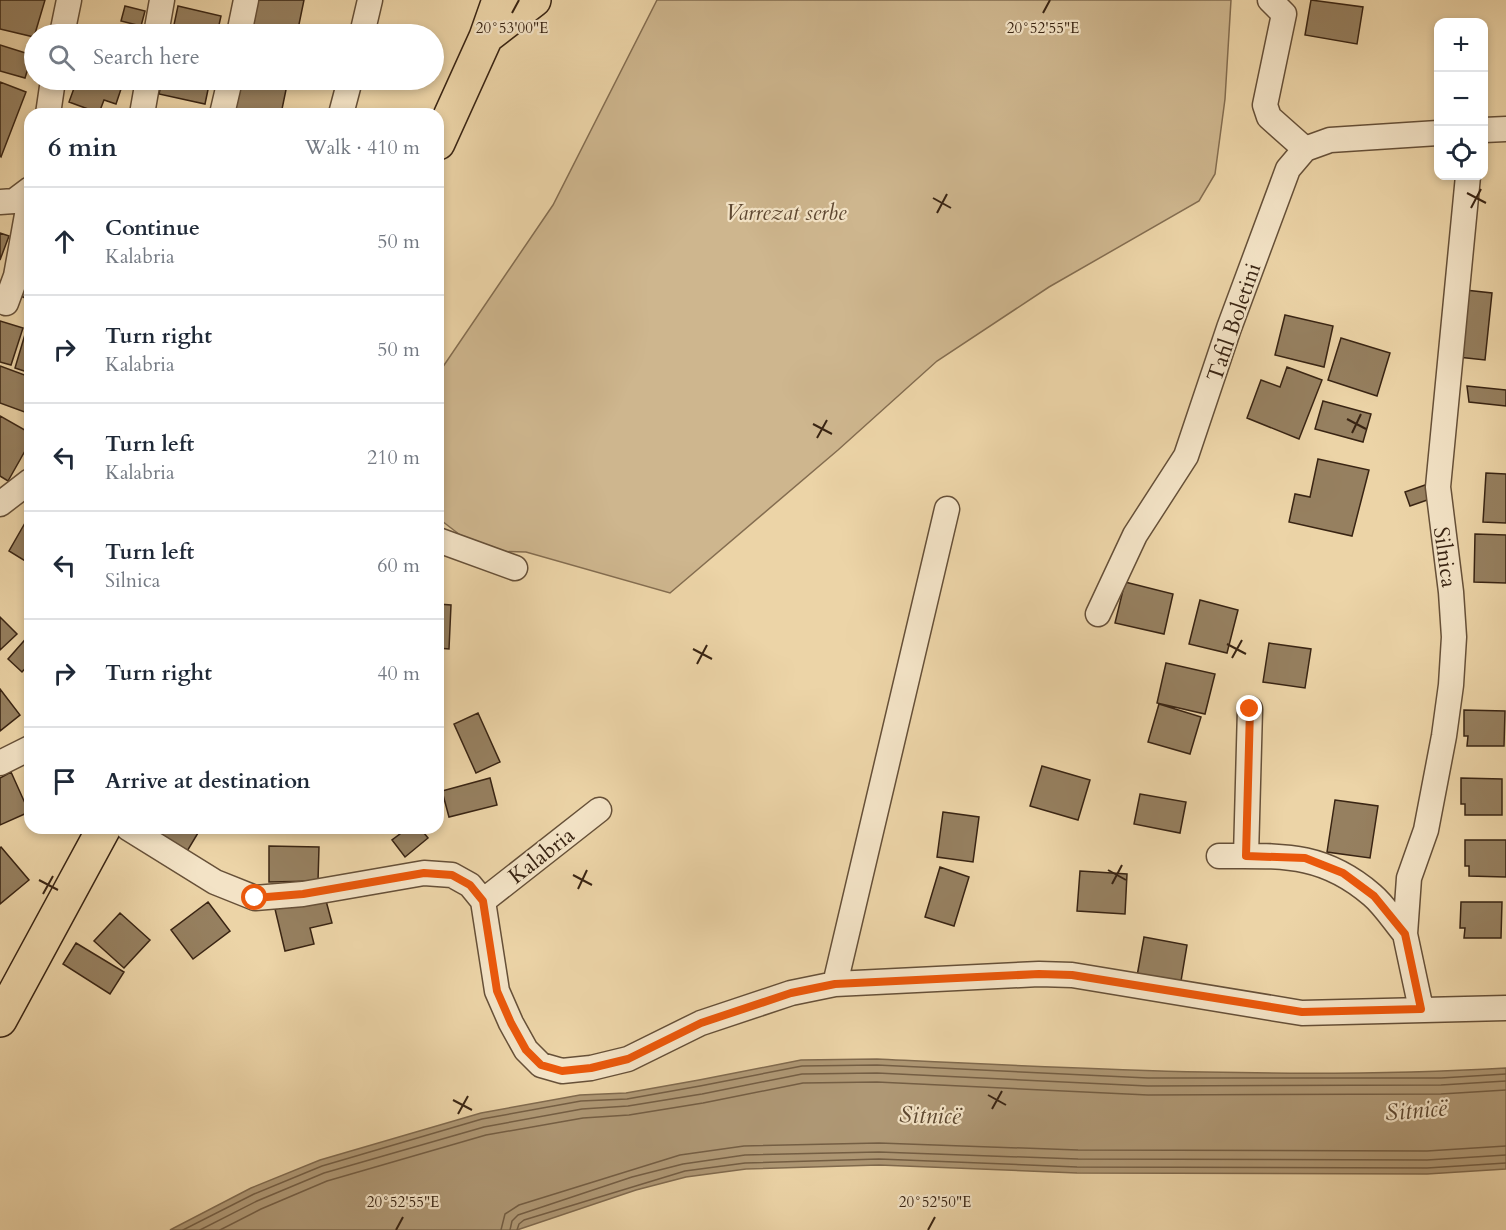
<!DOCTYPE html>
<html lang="en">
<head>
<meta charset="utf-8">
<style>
  :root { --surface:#fff; --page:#f6f6f7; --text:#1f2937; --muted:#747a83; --line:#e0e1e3 }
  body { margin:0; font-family:Cardo,serif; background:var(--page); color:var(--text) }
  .controls { position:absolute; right:18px; top:18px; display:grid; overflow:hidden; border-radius:12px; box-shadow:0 3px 9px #0003 }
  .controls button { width:54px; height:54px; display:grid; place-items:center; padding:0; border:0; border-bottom:2px solid var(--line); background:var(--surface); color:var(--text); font:30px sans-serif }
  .stop { position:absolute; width:18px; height:18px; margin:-14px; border:4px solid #ea580c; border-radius:50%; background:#fff }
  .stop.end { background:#ea580c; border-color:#fff; box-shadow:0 2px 6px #0008 }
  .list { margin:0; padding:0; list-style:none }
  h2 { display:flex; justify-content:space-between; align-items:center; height:78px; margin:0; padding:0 24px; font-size:26px }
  h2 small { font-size:20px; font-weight:400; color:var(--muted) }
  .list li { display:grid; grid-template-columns:39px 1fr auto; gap:18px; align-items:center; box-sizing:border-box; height:108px; padding:0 24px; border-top:2px solid var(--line) }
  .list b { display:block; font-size:22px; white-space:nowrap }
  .list p { margin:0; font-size:20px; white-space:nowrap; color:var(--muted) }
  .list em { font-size:20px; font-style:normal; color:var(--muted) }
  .icon { flex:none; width:33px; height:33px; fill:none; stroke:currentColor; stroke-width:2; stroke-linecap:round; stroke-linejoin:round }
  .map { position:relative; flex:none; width:1506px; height:1230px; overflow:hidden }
  .search { position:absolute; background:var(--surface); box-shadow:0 3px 9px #0003; left:24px; top:24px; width:420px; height:66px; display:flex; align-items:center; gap:15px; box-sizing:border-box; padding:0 21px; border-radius:33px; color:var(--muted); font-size:22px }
  .panel { position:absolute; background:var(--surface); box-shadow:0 3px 9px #0003; left:24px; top:108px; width:420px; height:726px; border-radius:18px }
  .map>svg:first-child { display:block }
</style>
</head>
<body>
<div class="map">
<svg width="1506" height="1230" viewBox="0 0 1506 1230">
  <rect width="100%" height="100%" fill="#ecd4a7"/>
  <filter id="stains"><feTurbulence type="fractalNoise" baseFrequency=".00333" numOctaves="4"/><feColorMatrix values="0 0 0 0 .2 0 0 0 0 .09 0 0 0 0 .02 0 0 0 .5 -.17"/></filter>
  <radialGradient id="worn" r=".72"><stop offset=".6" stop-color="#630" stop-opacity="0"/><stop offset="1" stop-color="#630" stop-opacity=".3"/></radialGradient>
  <path fill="#ceb68e" stroke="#846d50" stroke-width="1.5" d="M657 0H1231L1225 99 1215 174 1199 201 1049 287 937 361 838 450 670 593 526 552 481 551 438 518V374L553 205Z"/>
  <path fill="#af9875" stroke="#806a4e" stroke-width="1.5" d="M877 1059C1087 1069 1296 1080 1506 1068V1169L1427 1174 1077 1173 879 1165 746 1169 686 1177 636 1190 517 1230H170L251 1188 320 1160 481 1113 580 1095 626 1093 699 1080 801 1060Z"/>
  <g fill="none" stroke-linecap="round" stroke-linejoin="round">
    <path stroke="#745e44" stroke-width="1.5" d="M183 1230 254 1194 322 1166 482 1119 581 1101 627 1099 700 1086 802 1066 877 1065 1148 1078H1441L1506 1074
      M200 1230 257 1201 324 1173 484 1127 582 1109 628 1106 702 1094 802 1074 877 1073 1148 1086 1441 1085 1506 1081
      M220 1230 261 1209 327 1181 486 1135 583 1118 629 1115 703 1103 803 1083 877 1082 1148 1095 1441 1094 1506 1090
      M501 1230 505 1214 519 1205 680 1155 744 1146 879 1143 1078 1150 1427 1151 1506 1146
      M510 1230 512 1221 518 1215 632 1177 683 1164 745 1155 879 1152 1078 1159 1427 1160 1506 1155
      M517 1230 519 1224 524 1220 685 1171 745 1163 879 1159 1077 1167 1427 1168 1506 1163"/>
  </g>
  <path fill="#968060" stroke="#392413" stroke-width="1.5" d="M0 0H45L34 37 0 29Z
    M254 0H304L297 34H272L248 29Z
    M1311 0 1363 7 1357 44 1305 35Z
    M125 6 145 11 141 26 121 21Z
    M178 6 221 16 217 34H172Z
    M0 45 32 55 25 78 0 71Z
    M77 80H124L116 104 104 100 99 113 69 102Z
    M162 80H210L205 104 159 94Z
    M239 80H288L281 114H232Z
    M0 82 26 92 1 157 0 156Z
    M0 233 9 236 0 260Z
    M30 259V300L16 294Z
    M1465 290 1492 293 1485 360 1458 357Z
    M1285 315 1333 326 1324 367 1275 355Z
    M0 321 23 328 11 365 0 362Z
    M26 331 30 332V373L15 368Z
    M1341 338 1390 353 1377 396 1328 380Z
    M0 366 30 377V414L0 403Z
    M1287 367 1322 380 1299 439 1247 418 1261 380 1280 387Z
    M1467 386 1506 390V406L1469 402Z
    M1323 401 1371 414 1363 442 1315 429Z
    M0 416 30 433V442L8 481 0 476Z
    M1318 459 1369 470 1352 536 1289 522 1295 494 1310 497Z
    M1486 473 1506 474V523L1483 522Z
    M1428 484 1433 498 1410 506 1405 492Z
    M25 523 30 526V564L9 551Z
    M1475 534 1506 535V583L1474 582Z
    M1125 582 1173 594 1164 634 1115 623Z
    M1200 600 1238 610 1227 653 1189 644Z
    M438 604 451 605 449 649 438 648Z
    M0 617 17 634 0 650Z
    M30 634V663L22 672 8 659Z
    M1269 643 1311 649 1305 688 1263 682Z
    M1166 663 1215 674 1205 714 1157 703Z
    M0 689 20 715 0 731Z
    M1159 704 1201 717 1190 754 1148 742Z
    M1464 710 1505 711 1504 746H1467L1468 736H1464Z
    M478 713 500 762 476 773 454 724Z
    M1042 766 1090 780 1078 820 1030 806Z
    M11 772 29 812 0 825V778Z
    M490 778 497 805 449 817 442 791Z
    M1461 778 1502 779V815H1465V804H1461Z
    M1140 794 1186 802 1180 833 1134 824Z
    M1335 800 1378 806 1370 858 1327 852Z
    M943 812 979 817 973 862 937 857Z
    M154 828H201L186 853 151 833Z
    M408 828H420L428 838 405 857 392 840Z
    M1465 840H1506V877L1469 876V866H1465Z
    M269 846 319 847 318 881 269 882Z
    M1 847 29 880 0 904V848Z
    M940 867 969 877 954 926 925 917Z
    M1080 871 1127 874 1125 914 1077 911Z
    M325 897 332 923 310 928 314 944 285 951 275 909Z
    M208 902 230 931 193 959 171 930Z
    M1461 902H1502L1501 938H1464L1465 928H1460Z
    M120 913 150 940 124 968 94 941Z
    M1144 937 1187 945 1179 993 1137 976Z
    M76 943 124 972 110 994 63 964Z"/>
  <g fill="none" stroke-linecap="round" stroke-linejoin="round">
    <g stroke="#665038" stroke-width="27">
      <path id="street" d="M1270 0 1284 14 1265 105 1269 117 1305 149
        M62 34 69 0
        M156 34 162 0
        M239 34 246 0
        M362 34 370 0
        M48 114 53 80
        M142 114 148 80
        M222 114 230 80
        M341 114 350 80
        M1484 130 1506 129
        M0 202 14 201 30 189
        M6 303 16 276 30 198
        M0 504 30 481
        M438 540 515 568
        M1098 614 1135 535 1186 456 1229 328 1288 169 1305 149 1330 140 1438 133
        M0 763 30 748
        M128 828 215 882 255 898 303 894 424 873 452 875 470 885 483 901 497 991 511 1023 526 1050 541 1065 562 1071 591 1068 628 1059 701 1023 791 993 835 984 1039 974 1072 975 1302 1013 1506 1008
        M1219 856C1281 856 1322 852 1372 895 1384 905 1394 921 1405 934
        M1246 856 1250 709
        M483 901 599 810
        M835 984 947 509
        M1421 1009 1405 934 1409 878 1426 830 1444 736 1451 685 1454 637 1451 592 1438 487 1468 176"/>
    </g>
    <g stroke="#392413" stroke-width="36">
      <path id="primary" d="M486 37 534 0
        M438 143 486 37 499 0
        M0 1020 104 828"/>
    </g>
    <use href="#street" stroke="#f3e3c6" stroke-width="24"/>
    <use href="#primary" stroke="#ecd4a7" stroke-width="33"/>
  </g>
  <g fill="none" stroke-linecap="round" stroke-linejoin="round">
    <path stroke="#ea580c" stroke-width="8" d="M255 898 303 894 424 873 452 875 470 885 483 901 497 991 511 1023 526 1050 541 1065 562 1071 591 1068 628 1059 701 1023 791 993 835 984 1039 974 1072 975 1302 1012 1421 1009 1405 934 1374 896 1343 873 1305 858 1246 856 1250 709"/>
  </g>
  <path fill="none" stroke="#392413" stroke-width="2" d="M512 13 519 0M1043 13 1050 0M1467 193 1486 203M933 198 951 208M1471 208 1481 189M937 213 947 194M1347 419 1366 429M813 424 832 434M1352 433 1361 414M817 438 827 420M1227 644 1246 654M693 649 712 659M1232 658 1242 640M697 664 707 645M1108 870 1126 880M573 875 592 885M39 880 58 890M1112 884 1122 865M578 889 587 870M43 894 53 876M988 1095 1006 1105M453 1100 472 1110M992 1109 1002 1091M458 1114 468 1096M396 1230 403 1217M928 1230 935 1217"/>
  <g text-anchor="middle" stroke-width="4.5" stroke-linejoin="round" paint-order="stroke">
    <g font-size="22" font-style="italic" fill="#5e4832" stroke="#f3e3c6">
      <text x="786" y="220">Varrezat serbe</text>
    </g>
    <g font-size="22" fill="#392413" stroke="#f3e3c6">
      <text transform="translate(1233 322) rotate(-71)" y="8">Tafil Boletini</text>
      <text transform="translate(1446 557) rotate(82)" y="8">Silnica</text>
      <text transform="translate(541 855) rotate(-38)" y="8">Kalabria</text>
    </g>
    <g font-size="24" font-style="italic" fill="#5c4730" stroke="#f3e3c6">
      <text transform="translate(1416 1110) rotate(-5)" y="8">Sitnicë</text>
      <text transform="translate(930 1115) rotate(1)" y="8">Sitnicë</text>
    </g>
  </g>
  <g font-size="15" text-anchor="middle" fill="#392413" stroke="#f3e3c6" stroke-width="4.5" stroke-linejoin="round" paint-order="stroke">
    <text x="512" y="33">20°53'00"E</text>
    <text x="1043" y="33">20°52'55"E</text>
    <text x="403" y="1207">20°52'55"E</text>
    <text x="935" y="1207">20°52'50"E</text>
  </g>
  <rect width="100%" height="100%" filter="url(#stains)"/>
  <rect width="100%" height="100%" fill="url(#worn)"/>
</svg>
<div class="controls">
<button>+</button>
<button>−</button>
<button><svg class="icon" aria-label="locate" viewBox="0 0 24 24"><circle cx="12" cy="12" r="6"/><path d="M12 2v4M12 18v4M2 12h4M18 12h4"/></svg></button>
</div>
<div class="stop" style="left:255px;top:898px"></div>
<div class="stop end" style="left:1250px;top:709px"></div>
<div class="search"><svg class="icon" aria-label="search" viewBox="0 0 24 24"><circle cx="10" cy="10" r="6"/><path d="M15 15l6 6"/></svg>Search here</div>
<section class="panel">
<h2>6 min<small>Walk · 410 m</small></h2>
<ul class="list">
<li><svg class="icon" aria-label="ahead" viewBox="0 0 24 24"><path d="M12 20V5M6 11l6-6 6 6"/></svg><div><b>Continue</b><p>Kalabria</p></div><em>50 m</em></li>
<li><svg class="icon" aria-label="right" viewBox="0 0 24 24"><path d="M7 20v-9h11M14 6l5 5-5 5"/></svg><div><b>Turn right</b><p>Kalabria</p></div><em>50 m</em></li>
<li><svg class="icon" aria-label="left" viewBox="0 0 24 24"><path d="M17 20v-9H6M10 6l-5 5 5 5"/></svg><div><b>Turn left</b><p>Kalabria</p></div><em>210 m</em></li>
<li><svg class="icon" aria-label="left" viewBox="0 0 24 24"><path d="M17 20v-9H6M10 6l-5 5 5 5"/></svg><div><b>Turn left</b><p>Silnica</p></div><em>60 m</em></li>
<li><svg class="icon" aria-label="right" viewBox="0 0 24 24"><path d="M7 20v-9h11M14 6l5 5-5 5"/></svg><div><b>Turn right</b></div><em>40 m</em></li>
<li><svg class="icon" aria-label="arrive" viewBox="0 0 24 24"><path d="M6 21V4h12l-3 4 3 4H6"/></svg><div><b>Arrive at destination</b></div></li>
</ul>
</section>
</div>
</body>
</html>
